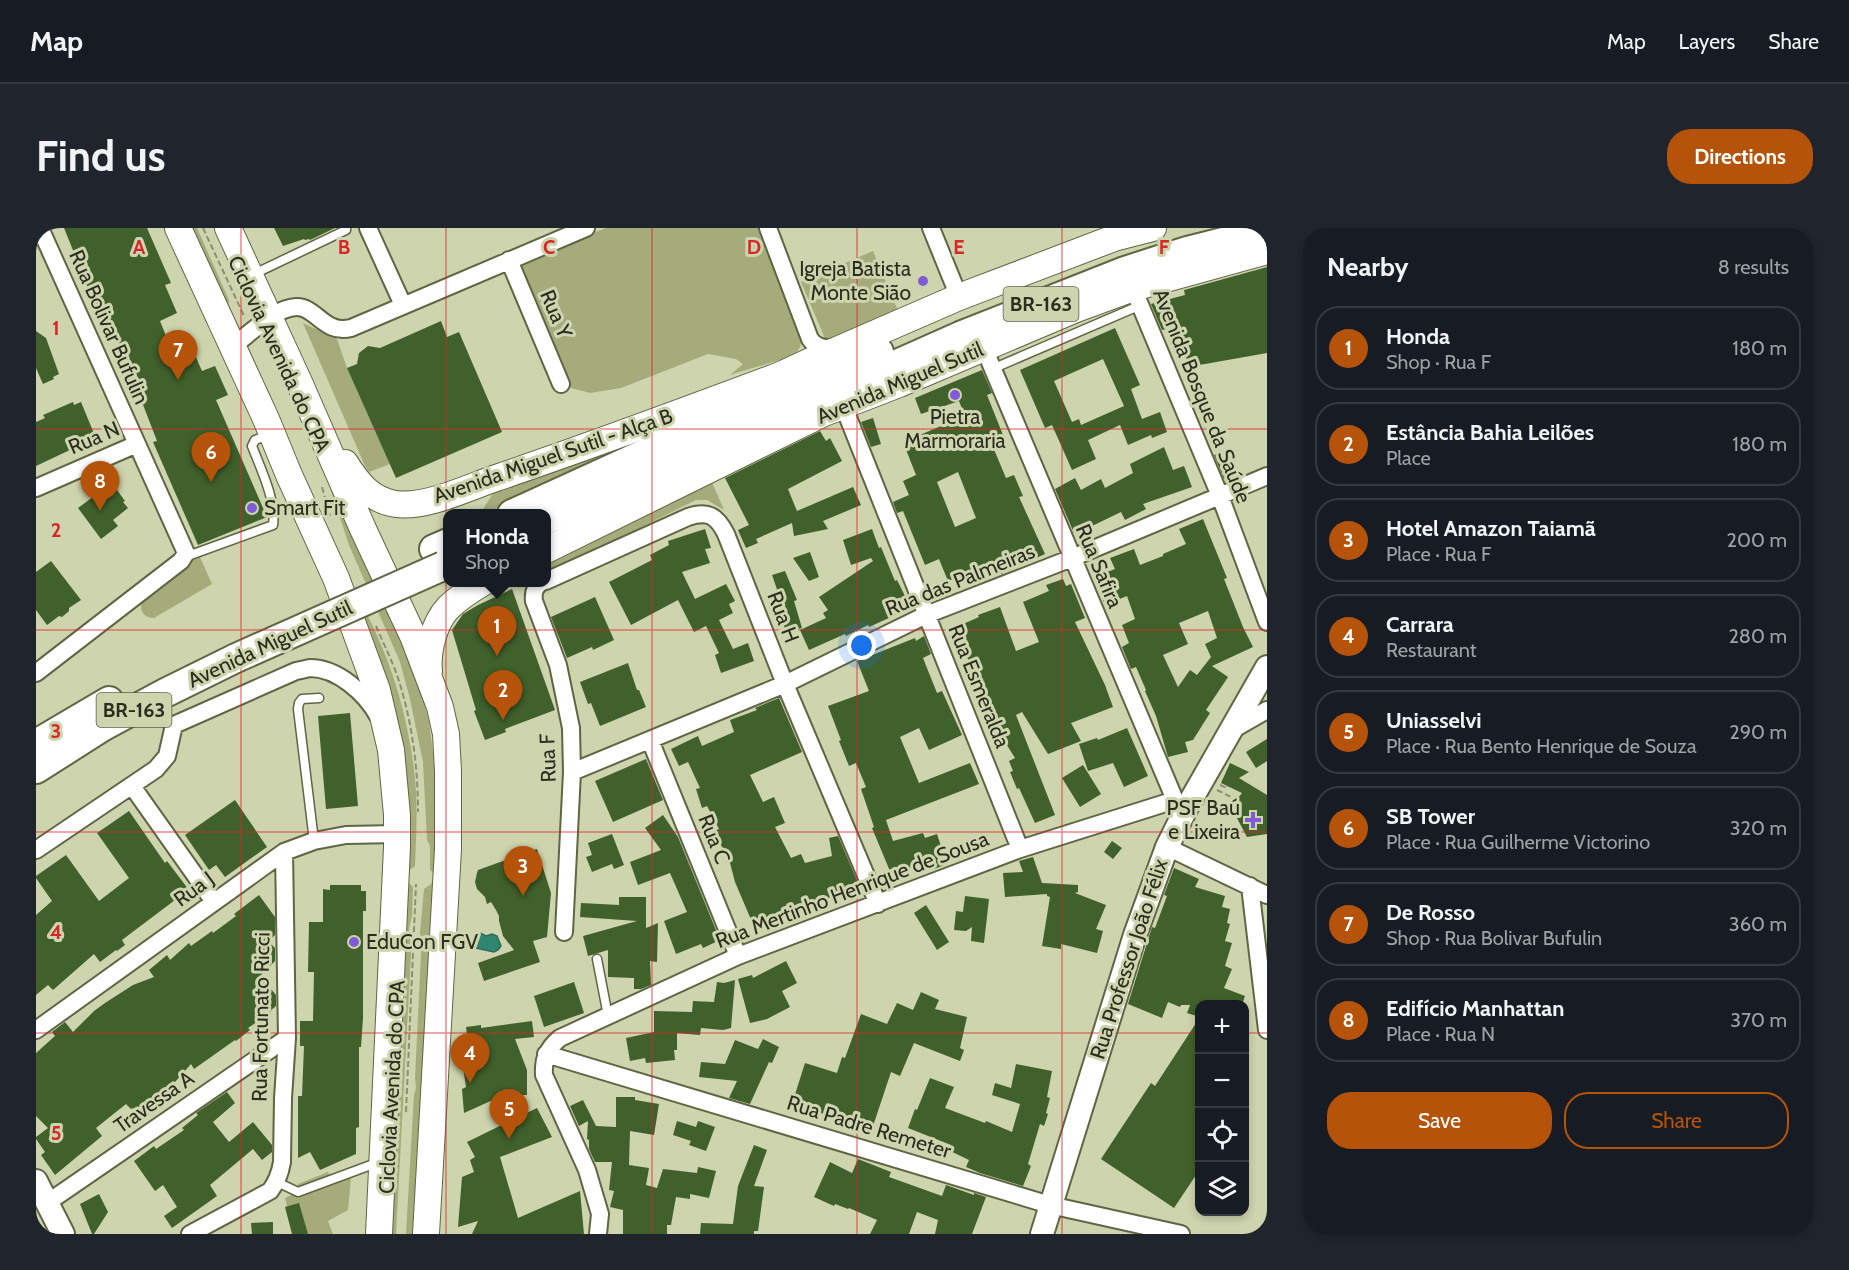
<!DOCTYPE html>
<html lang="en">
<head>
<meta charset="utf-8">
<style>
  :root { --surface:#171b24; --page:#20242c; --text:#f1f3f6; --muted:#9ea1a6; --line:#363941; --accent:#b45309 }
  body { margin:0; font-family:Cabin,sans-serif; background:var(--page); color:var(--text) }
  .controls { position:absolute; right:18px; bottom:18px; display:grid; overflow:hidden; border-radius:12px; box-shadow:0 3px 9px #0003 }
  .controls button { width:54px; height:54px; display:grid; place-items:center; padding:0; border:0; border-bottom:2px solid var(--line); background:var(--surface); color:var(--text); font:30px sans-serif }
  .you { position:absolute; left:826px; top:418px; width:21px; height:21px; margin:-15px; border:4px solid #fff; border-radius:50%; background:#1a73e8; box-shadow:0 0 0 9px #1a73e833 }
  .badge { display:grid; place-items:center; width:39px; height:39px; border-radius:50%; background:var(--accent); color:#fff; font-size:20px; font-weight:700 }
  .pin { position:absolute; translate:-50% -50px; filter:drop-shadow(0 2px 3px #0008) }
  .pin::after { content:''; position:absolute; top:32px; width:21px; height:18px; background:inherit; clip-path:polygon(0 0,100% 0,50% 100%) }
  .popup { position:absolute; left:407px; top:281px; width:108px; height:78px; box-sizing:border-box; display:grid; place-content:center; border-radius:12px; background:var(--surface); filter:drop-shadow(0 2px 4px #0005); font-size:20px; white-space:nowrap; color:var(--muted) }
  .popup b { font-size:22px; color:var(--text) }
  .popup::after { content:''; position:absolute; left:50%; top:100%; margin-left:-12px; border:12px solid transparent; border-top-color:var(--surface) }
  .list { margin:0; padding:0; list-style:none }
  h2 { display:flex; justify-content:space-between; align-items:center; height:78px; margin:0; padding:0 24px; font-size:26px }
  h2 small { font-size:20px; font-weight:400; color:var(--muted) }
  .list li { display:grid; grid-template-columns:39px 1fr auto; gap:18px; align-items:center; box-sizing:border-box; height:84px; margin:0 12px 12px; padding:0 12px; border:2px solid var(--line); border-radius:24px }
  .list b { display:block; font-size:22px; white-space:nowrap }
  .list p { margin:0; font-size:20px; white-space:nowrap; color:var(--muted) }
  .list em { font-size:20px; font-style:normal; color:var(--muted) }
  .actions { display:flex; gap:12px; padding:18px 24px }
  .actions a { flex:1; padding:14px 0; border:2px solid var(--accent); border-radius:24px; text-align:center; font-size:21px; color:var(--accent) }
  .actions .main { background:var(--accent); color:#fff }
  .icon { flex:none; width:33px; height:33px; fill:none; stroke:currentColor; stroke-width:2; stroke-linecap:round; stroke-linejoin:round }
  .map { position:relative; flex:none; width:1231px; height:1006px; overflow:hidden; border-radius:24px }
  header { display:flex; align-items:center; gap:36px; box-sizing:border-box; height:84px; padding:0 30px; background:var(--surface); border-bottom:2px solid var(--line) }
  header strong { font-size:28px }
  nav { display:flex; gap:33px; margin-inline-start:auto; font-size:21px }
  .intro { display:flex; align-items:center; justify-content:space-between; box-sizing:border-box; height:144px; padding:0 36px }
  h1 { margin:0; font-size:42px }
  .button { padding:15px 27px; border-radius:24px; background:var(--accent); color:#fff; font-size:21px; font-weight:700 }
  main { display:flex; gap:36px; padding:0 36px }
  aside { flex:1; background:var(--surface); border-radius:24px; box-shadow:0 3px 9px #0003 }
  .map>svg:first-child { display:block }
</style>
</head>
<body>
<header>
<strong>Map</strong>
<nav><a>Map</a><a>Layers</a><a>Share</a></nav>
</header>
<div class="intro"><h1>Find us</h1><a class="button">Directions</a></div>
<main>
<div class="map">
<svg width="1231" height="1006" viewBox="0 0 1231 1006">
  <rect width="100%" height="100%" fill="#ced4ae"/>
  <path fill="#a5ab7a" d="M154 0H161L193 72 192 78Z
    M570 0H723L766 111 764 119 759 127 694 147 707 136 700 131 672 126 585 160 554 165 535 160 483 34Z
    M837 23 862 83 790 113 765 54Z
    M267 95 301 111 311 140 354 236 333 244 329 238Z
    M652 190 480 273 448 285 444 286 461 259Z
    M288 241 379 441 393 494 400 547V583L398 646 394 642V618L391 612 387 534 374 471 364 434 313 317Z
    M672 245 688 282 671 272H660L511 346V328Z
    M163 327 176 356 118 390C107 390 103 382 106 373Z
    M307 344C318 364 331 384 340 405 361 451 374 501 379 551 382 580 380 610 379 638L371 644Z
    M397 652 379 1006H370L378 867 380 860 379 850 385 726 384 705 388 661 395 656Z
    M371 653 377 659 376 688 373 700 375 725 360 1006H356Z
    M292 944 297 955 315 950 312 982 292 993 297 1006H258L249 970 262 964V956Z"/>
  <path fill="#308671" stroke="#2e6b58" stroke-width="1.5" d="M444 705 450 708 456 706 461 708 465 718 462 722 458 724 440 720 438 717 439 710Z"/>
  <path fill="#40612b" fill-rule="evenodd" d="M28 0H111L135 55 129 57 141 85 124 93 141 135 159 127 166 143 179 138 192 167 180 172 231 289 162 317 117 214 121 213 82 112 81 113 68 84 63 87Z
    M238 0H299L274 12 273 11 269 12 268 11 247 18Z
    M1231 39V125L1152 139 1145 98 1126 102 1115 76 1149 67 1148 62Z
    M405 93 411 109 423 104 466 204 360 250 311 140 321 136 323 125 332 118 344 120Z
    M1079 100 1104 157 1095 161 1106 191 1124 184 1131 204 1116 210 1115 207 1092 217 1084 197 1052 212 1060 231 1036 242 1016 197 1009 200 984 142ZM1067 131 1088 178 1045 197 1043 191 1036 194 1018 153Z
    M0 103 10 110 23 146 17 149 18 151 7 156 0 140Z
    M946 142 956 165 951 167 967 207 954 212 970 250 978 247 987 268 983 269 1009 326 965 346 963 340 937 350 935 344 912 353 903 331 889 337 867 283 861 285 857 274 873 267 867 253 880 247 867 214 929 188 923 173 885 186 879 170ZM922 244 940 290 919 299 901 254Z
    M37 174 38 177 45 174 59 208 52 211 53 213 0 238V194L9 190 7 187Z
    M837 190 845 216 835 219 825 194Z
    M784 203 790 213 794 210 806 233 752 261 761 283 817 259 825 277 787 293 792 301 758 308 756 295 720 311 722 315 710 320 702 302 713 297 689 250Z
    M1128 219 1137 242 1148 238 1156 259 1107 276 1110 281 1089 292 1085 284 1054 299 1053 297 1038 305 1019 261 1039 250 1045 262 1065 251 1069 260 1097 245 1094 236Z
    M1188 223 1198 247 1188 251 1178 227Z
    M76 255 89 273 87 274 92 280 77 292 82 298 65 311 42 280Z
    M1167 291 1191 350 1188 351 1207 399 1217 419 1176 438 1192 449 1170 482 1174 485 1157 512 1149 514 1152 524 1132 529 1120 488 1109 463 1110 462 1100 439 1095 441 1086 419 1093 415 1086 397 1099 391 1091 368 1069 377 1058 349 1079 341 1074 330 1098 321 1104 337 1127 328V326L1150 316 1143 301ZM1172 383 1181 410 1169 416 1175 429 1161 447 1154 442 1142 459 1127 427 1152 416 1143 395Z
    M669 301 675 320 669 321 674 335 646 344 659 371 690 356 699 373 693 376 697 385 683 392 697 421 712 415 718 433 685 445 679 427 683 425 670 398 658 404 642 372 595 397 573 354 616 332 614 327 633 317 632 313Z
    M836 301 843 320 845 319 859 353 861 352 875 380 833 399 832 397 810 408 809 406 773 422 764 402 790 390 787 385 792 382 783 369 837 333 835 330 815 337 807 312Z
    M774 324 783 349 773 353 757 330Z
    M15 333 45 372 33 380V383L26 389 23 388 11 397 0 382V344Z
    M749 343 761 372 758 373 766 400 750 405 748 397 745 398 737 373 744 370 736 347Z
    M1027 351 1030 358 1035 356 1049 390 1039 394 1069 457 1077 479 1035 495 1045 513 1012 526 986 484 980 487 1019 587 999 595 983 560 981 561 974 544 977 543 973 533 979 530 962 503 964 501 950 479 955 475 942 448 940 449 918 400 943 389 942 387 964 379 980 423 1003 414 987 374 1013 363 1010 357Z
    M476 361 519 482 469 501 470 504 449 512 438 483 440 482 416 402 427 386 442 377Z
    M559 369 578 412 557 422 556 419 531 430 515 389Z
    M888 408 895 426 887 430 901 465 906 463 926 507 893 522 883 500 864 509 883 555 934 535 943 556 850 592 857 613 887 605 889 610 901 606 911 636 898 641 895 631 856 648 836 600 838 599 825 561 830 559 820 535 813 538 803 513 805 512 792 478 833 463 821 433 879 410 880 413Z
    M592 435 601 462H603L610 479 564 498 555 475 552 476 544 454Z
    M743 470 766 524 714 547 727 574 738 569 749 595 739 599 755 630 765 626 769 635 796 628 793 610 802 608 826 664 805 669 804 665 719 701 699 654 694 635 678 603 683 601 671 578 666 580 660 561 664 560 652 534 643 538 635 521 662 508 666 518 698 504 694 492 721 482 719 480Z
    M314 485 322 578 290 581 282 488Z
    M1091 500 1112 548 1088 559 1077 535 1052 543 1043 516 1061 510 1062 512Z
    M1231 511V533L1220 540 1210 524Z
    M610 531 627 572 577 594 559 553Z
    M1194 535 1213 544 1203 550 1231 567V606L1211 609 1195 579 1206 565 1185 555Z
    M1047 537 1065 566 1044 579 1026 550Z
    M199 572 231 619 189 649 180 637 173 642 149 607Z
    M93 583 129 635 131 633 159 670 150 677 143 669 86 712 89 717 81 723 80 722 64 734 58 726 17 762 12 757 0 767V687L16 673 0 650V648L30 627 63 673 93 650 61 605Z
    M627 587 642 609 684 712 667 720 665 716 640 726 628 693 651 684 634 645 602 657 594 634 625 622 609 600Z
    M576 606 588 637 578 641 576 636 556 644 550 629 556 627 552 615Z
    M1076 613 1086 620 1077 631 1068 624Z
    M501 621 515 665 511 709 497 713 504 734 448 753 442 735 478 722 467 708 463 693V688L460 682 455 674 451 676 449 669 441 661 439 654 441 645 442 642Z
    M997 629 1006 655 1042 657V664L1039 665 1070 677 1060 701 1067 703 1061 725 1025 716V721L1006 718 1014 669 1011 668V666L969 669 967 645 987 644 983 633Z
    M1138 640 1163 651 1159 659 1189 668 1186 679 1194 681 1191 695 1194 696 1189 713 1196 715 1189 738 1196 741 1188 760 1209 768 1206 777H1164V789L1151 785 1154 777H1145L1144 779 1132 774 1126 790 1092 776 1116 699 1119 700 1131 668 1128 667Z
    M294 657H325V663H330V683H327V790L325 819H323V899L320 900V926L284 942 274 924 262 930V868H266L268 818H264V793H277L278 744H272L273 694H287V661L294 662Z
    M223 667 239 689V707L232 713 239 720V733L224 748 240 767V778L234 783 235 784 212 800 214 802 200 813 199 812 158 841 155 836 139 854 137 853 111 876 116 881 104 890 97 880 95 881 90 876 60 900 66 908 19 947 5 927 9 924 0 911V909L12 900 0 888V825L19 808 16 804 29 794 37 804 58 783 69 775 97 757 118 749 113 742 131 727 134 732 153 715 155 718 176 703 177 705 200 688 198 686Z
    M929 668 953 671 948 715 935 713 936 699 930 703 918 702 920 683 927 684Z
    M583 669H610V700L622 695 621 734 614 733 615 757 605 761H598V750L572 749V722L552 728 547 708 601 693 544 689 545 675 583 677Z
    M890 677 913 714 901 722 878 685Z
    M750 733 761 755 746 763 754 779 731 791 714 795 702 751 716 747 717 750Z
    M699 752 695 800 687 802 665 800 664 807 641 805V822H638L639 832 610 835 609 830 594 833 590 810 618 804V783L656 784 657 773 678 774 681 754 688 755Z
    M538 754 548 785 508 799 498 768Z
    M885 764 903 772 899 781 931 789 924 820 928 822 924 833 878 815 864 848 855 844 836 901 817 895 818 891 790 882 788 886 756 876 769 835 801 845 806 829 809 830 825 786 851 796 861 775 877 782Z
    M1164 789V941L1138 980 1065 931 1115 855 1119 858Z
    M496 793 498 809 479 811 491 842V867H468L428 885 426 861 430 859 426 832 434 830 430 799 445 797V800Z
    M727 811 743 819 736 835 733 834 714 876 693 870 701 853 663 849 665 834 689 836 699 812 722 821Z
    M980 836 1016 843 1011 869 1014 870 1010 885 1012 886 1008 898 1004 896 992 936 995 938 987 958 944 945 930 939 933 932 912 922 915 917 872 900 879 881 881 882 894 850 918 859 909 880 949 895 950 893 976 904 984 876 956 867 959 855 975 860Z
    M191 864 199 875 177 894 193 914 217 894 236 917V924L226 932 217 921 174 957 181 968 136 1000 128 988 141 979 127 957 119 963 98 933 118 918 120 921 148 902 146 900 162 887 160 885Z
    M580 869H599V872L623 876 618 907 594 903 593 937 613 940 610 957 621 960 627 941 661 945 662 939 680 943 673 970 654 966V971L640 969 635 997H631V1006H587V982L574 979 578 963 573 962 576 934H559L553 921V912L551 911 552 893 543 898 534 878 547 872 560 898 580 899Z
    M501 880 516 909 464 929 482 990 544 963 548 1006H436L442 993 422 999 426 949 438 944 434 932 439 929 431 914Z
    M641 893 660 899 662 893 679 899 670 923 653 917 655 913 637 907Z
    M718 917 731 922 718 958 728 959 722 1003H718V1006H664L665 995 697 996 702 958Z
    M822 931 855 944 853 949 906 968 910 957 938 967V965L950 969 936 1006H899L902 992 881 984 873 1006H834L841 992 813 980 812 981 799 976 798 978 778 969 794 934 816 945Z
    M63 966 72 984 58 1006H56L44 976Z
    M263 975 272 1006H256L249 979Z
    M237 994V1006H216L215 995Z"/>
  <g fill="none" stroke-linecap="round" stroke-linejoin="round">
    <g stroke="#606543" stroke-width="11">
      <path id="lane" d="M218 46 310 2V0
        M956 141 1105 77
        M149 329 237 297C241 274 224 239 216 218L219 212 233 207
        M278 613 262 481 263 475 266 471 283 470
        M561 731 572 788
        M241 954 262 964 343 934"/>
    </g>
    <g stroke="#606543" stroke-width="20">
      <path id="street" d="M332 0 367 77
        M732 0 774 111C780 120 790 120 800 122
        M895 0 923 69
        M473 32 525 156
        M1097 60 1184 268 1231 394
        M197 118C214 106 238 80 260 79 280 78 288 107 315 100L550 0
        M948 120 1139 572
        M807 177 984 621
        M0 260 101 216
        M510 353 652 289C672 282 681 288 690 306L749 456 842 676
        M506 354C498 359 497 365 498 373L522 437 535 500 536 544 528 704
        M0 445 145 333 150 325 4 0
        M1196 502 1231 482
        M614 512 702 728
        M536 544 749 456 890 387 1036 330 1231 248
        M96 558 178 674
        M1131 619 1231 667
        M0 622 120 541 131 528 138 497 260 443C265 442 270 441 274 440 302 440 330 466 342 488
        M1214 658 1231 802
        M0 802 248 624 278 613 310 607 361 606
        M510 826 1014 977 1145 1006
        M11 975 251 810
        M154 1006 234 963C241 954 244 946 246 934L247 870 251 810 248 624
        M562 1006 564 986 551 942 508 847C507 831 511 821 524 810L702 728 984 621 1139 572 1151 579"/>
    </g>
    <g stroke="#606543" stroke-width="26">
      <path id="secondary" d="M0 953 27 1006
        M1006 1006 1099 707 1131 619 1151 579 1231 439"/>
    </g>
    <g stroke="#606543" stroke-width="28">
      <path id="primary" d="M142 0 230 191 253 247 300 350 341 462 355 522 361 587V619L343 1006
        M192 0 263 154 327 301 377 408 404 479 410 506 412 543V621L390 1006
        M309 235C322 255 334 272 360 276 390 280 431 260 460 250 552 219 643 185 734 151 757 143 777 130 801 122L923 69 1078 10 1117 0
        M510 322 788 185 863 156 1040 81 1097 60 1231 23
        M393 443C391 423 398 395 412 380 422 370 436 361 448 354"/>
    </g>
    <g stroke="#606543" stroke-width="32">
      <path id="highway" d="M476 286 700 184 843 124
        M510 292 924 108 1089 43 1151 23 1231 3
        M398 321 412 315
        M0 516 73 473
        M0 541 66 499 129 465 200 430"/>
    </g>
    <path stroke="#8b8f73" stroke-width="2" stroke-dasharray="6 3" stroke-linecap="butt" d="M167 0 209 90
      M286 259 294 288
      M467 358 475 354
      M340 398C347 415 356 432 362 450 376 493 382 539 382 584
      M1184 557 1191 560V558
      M1181 562 1201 572
      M370 884 380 656"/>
    <use href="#lane" stroke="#fff" stroke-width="8"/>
    <use href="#street" stroke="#fff" stroke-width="16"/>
    <use href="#secondary" stroke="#fff" stroke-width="22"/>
    <use href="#primary" stroke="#fff" stroke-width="26"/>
    <use href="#highway" stroke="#fff" stroke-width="28"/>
    <g stroke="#606543" stroke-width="32" stroke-linecap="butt">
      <path id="highway-bridge" d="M200 430 407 338"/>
    </g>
    <use href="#highway-bridge" stroke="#fff" stroke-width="28"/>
  </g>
  <path fill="none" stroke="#d62828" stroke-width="1.5" stroke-opacity="0.55" d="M205 0V1006M410 0V1006M616 0V1006M821 0V1006M1026 0V1006M0 201H1231M0 402H1231M0 604H1231M0 805H1164M1208 805H1231"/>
  <g fill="#815bd6" stroke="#ced4ae" stroke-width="2">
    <circle cx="887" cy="53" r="6"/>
    <circle cx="919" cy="167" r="6"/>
    <circle cx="216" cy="280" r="6"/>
    <path d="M1214 583h6v6h6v6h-6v6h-6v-6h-6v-6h6z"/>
    <circle cx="318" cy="714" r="6"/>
  </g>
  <g text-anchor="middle" stroke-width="6" stroke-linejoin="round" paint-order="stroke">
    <g fill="#ced4ae" stroke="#5c5f49" stroke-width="1.5">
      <rect x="967.5" y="59" width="75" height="34" rx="4.5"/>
      <rect x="60.5" y="465" width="75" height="34" rx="4.5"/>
    </g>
    <g font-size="20" font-weight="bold" fill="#2b2d1e">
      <text x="1005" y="83">BR-163</text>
      <text x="98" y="489">BR-163</text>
    </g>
    <g font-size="21" fill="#2b2d1e" stroke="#ced4ae" text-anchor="end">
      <text x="875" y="48">Igreja Batista<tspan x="875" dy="24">Monte Sião</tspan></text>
      <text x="919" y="196" text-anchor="middle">Pietra<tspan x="919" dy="24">Marmoraria</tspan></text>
      <text x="228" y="287" text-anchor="start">Smart Fit</text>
      <text x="1204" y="587">PSF Baú<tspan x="1204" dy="24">e Lixeira</tspan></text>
      <text x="330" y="721" text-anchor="start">EduCon FGV</text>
    </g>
    <g font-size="21" fill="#2b2d1e" stroke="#ced4ae">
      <text transform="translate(520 86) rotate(67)" y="7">Rua Y</text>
      <text transform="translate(73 99) rotate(66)" y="7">Rua Bolivar Bufulin</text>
      <text transform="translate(243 126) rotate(65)" y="7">Ciclovia Avenida do CPA</text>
      <text transform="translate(864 155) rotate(-23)" y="7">Avenida Miguel Sutil</text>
      <text transform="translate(1166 168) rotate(68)" y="7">Avenida Bosque da Saúde</text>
      <text transform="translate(58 210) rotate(-23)" y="7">Rua N</text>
      <text transform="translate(517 228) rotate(-19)" y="7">Avenida Miguel Sutil - Alça B</text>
      <text transform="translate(1063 338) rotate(67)" y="7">Rua Safira</text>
      <text transform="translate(924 352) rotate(-22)" y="7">Rua das Palmeiras</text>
      <text transform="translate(747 389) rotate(69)" y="7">Rua H</text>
      <text transform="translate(234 416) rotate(-25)" y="7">Avenida Miguel Sutil</text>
      <text transform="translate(943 458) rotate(68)" y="7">Rua Esmeralda</text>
      <text transform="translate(512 530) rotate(-92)" y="7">Rua F</text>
      <text transform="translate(678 611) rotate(68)" y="7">Rua C</text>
      <text transform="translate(158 661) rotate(-36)" y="7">Rua J</text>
      <text transform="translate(816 662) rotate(-21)" y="7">Rua Mertinho Henrique de Sousa</text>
      <text transform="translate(1093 731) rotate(-72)" y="7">Rua Professor João Félix</text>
      <text transform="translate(225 789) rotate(-89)" y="7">Rua Fortunato Ricci</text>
      <text transform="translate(356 859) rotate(-87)" y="7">Ciclovia Avenida do CPA</text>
      <text transform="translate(118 874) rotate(-35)" y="7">Travessa A</text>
      <text transform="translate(833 899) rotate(17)" y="7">Rua Padre Remeter</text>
    </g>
  </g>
  <g font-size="20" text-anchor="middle" font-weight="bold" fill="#d62828" stroke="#ced4ae" stroke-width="6" stroke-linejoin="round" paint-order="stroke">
    <text x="103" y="26">A</text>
    <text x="308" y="26">B</text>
    <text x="513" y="26">C</text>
    <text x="718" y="26">D</text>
    <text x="923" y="26">E</text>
    <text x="1128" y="26">F</text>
    <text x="20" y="107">1</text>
    <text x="20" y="309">2</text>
    <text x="20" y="510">3</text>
    <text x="20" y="711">4</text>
    <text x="20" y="912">5</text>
  </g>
</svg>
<div class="controls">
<button>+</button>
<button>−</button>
<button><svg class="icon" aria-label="locate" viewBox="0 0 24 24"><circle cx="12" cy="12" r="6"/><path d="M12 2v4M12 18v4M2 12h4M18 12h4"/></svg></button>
<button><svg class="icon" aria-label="layers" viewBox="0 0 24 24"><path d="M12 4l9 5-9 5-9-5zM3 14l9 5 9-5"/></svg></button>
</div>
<div class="you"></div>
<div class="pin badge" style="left:461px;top:428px">1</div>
<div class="popup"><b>Honda</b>Shop</div>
<div class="pin badge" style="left:467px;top:492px">2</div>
<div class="pin badge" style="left:487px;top:668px">3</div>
<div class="pin badge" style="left:434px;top:855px">4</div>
<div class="pin badge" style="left:473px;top:911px">5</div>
<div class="pin badge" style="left:175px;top:254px">6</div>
<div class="pin badge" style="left:142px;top:152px">7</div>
<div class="pin badge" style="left:64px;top:283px">8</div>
</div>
<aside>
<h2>Nearby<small>8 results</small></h2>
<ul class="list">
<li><span class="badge">1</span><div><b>Honda</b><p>Shop · Rua F</p></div><em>180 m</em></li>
<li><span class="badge">2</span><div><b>Estância Bahia Leilões</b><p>Place</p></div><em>180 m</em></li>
<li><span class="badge">3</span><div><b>Hotel Amazon Taiamã</b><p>Place · Rua F</p></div><em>200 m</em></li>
<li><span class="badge">4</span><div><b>Carrara</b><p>Restaurant</p></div><em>280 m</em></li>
<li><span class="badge">5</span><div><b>Uniasselvi</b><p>Place · Rua Bento Henrique de Souza</p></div><em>290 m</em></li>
<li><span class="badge">6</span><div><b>SB Tower</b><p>Place · Rua Guilherme Victorino</p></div><em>320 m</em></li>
<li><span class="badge">7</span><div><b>De Rosso</b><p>Shop · Rua Bolivar Bufulin</p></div><em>360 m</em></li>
<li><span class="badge">8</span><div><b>Edifício Manhattan</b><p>Place · Rua N</p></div><em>370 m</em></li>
</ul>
<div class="actions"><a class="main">Save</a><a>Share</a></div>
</aside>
</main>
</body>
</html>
